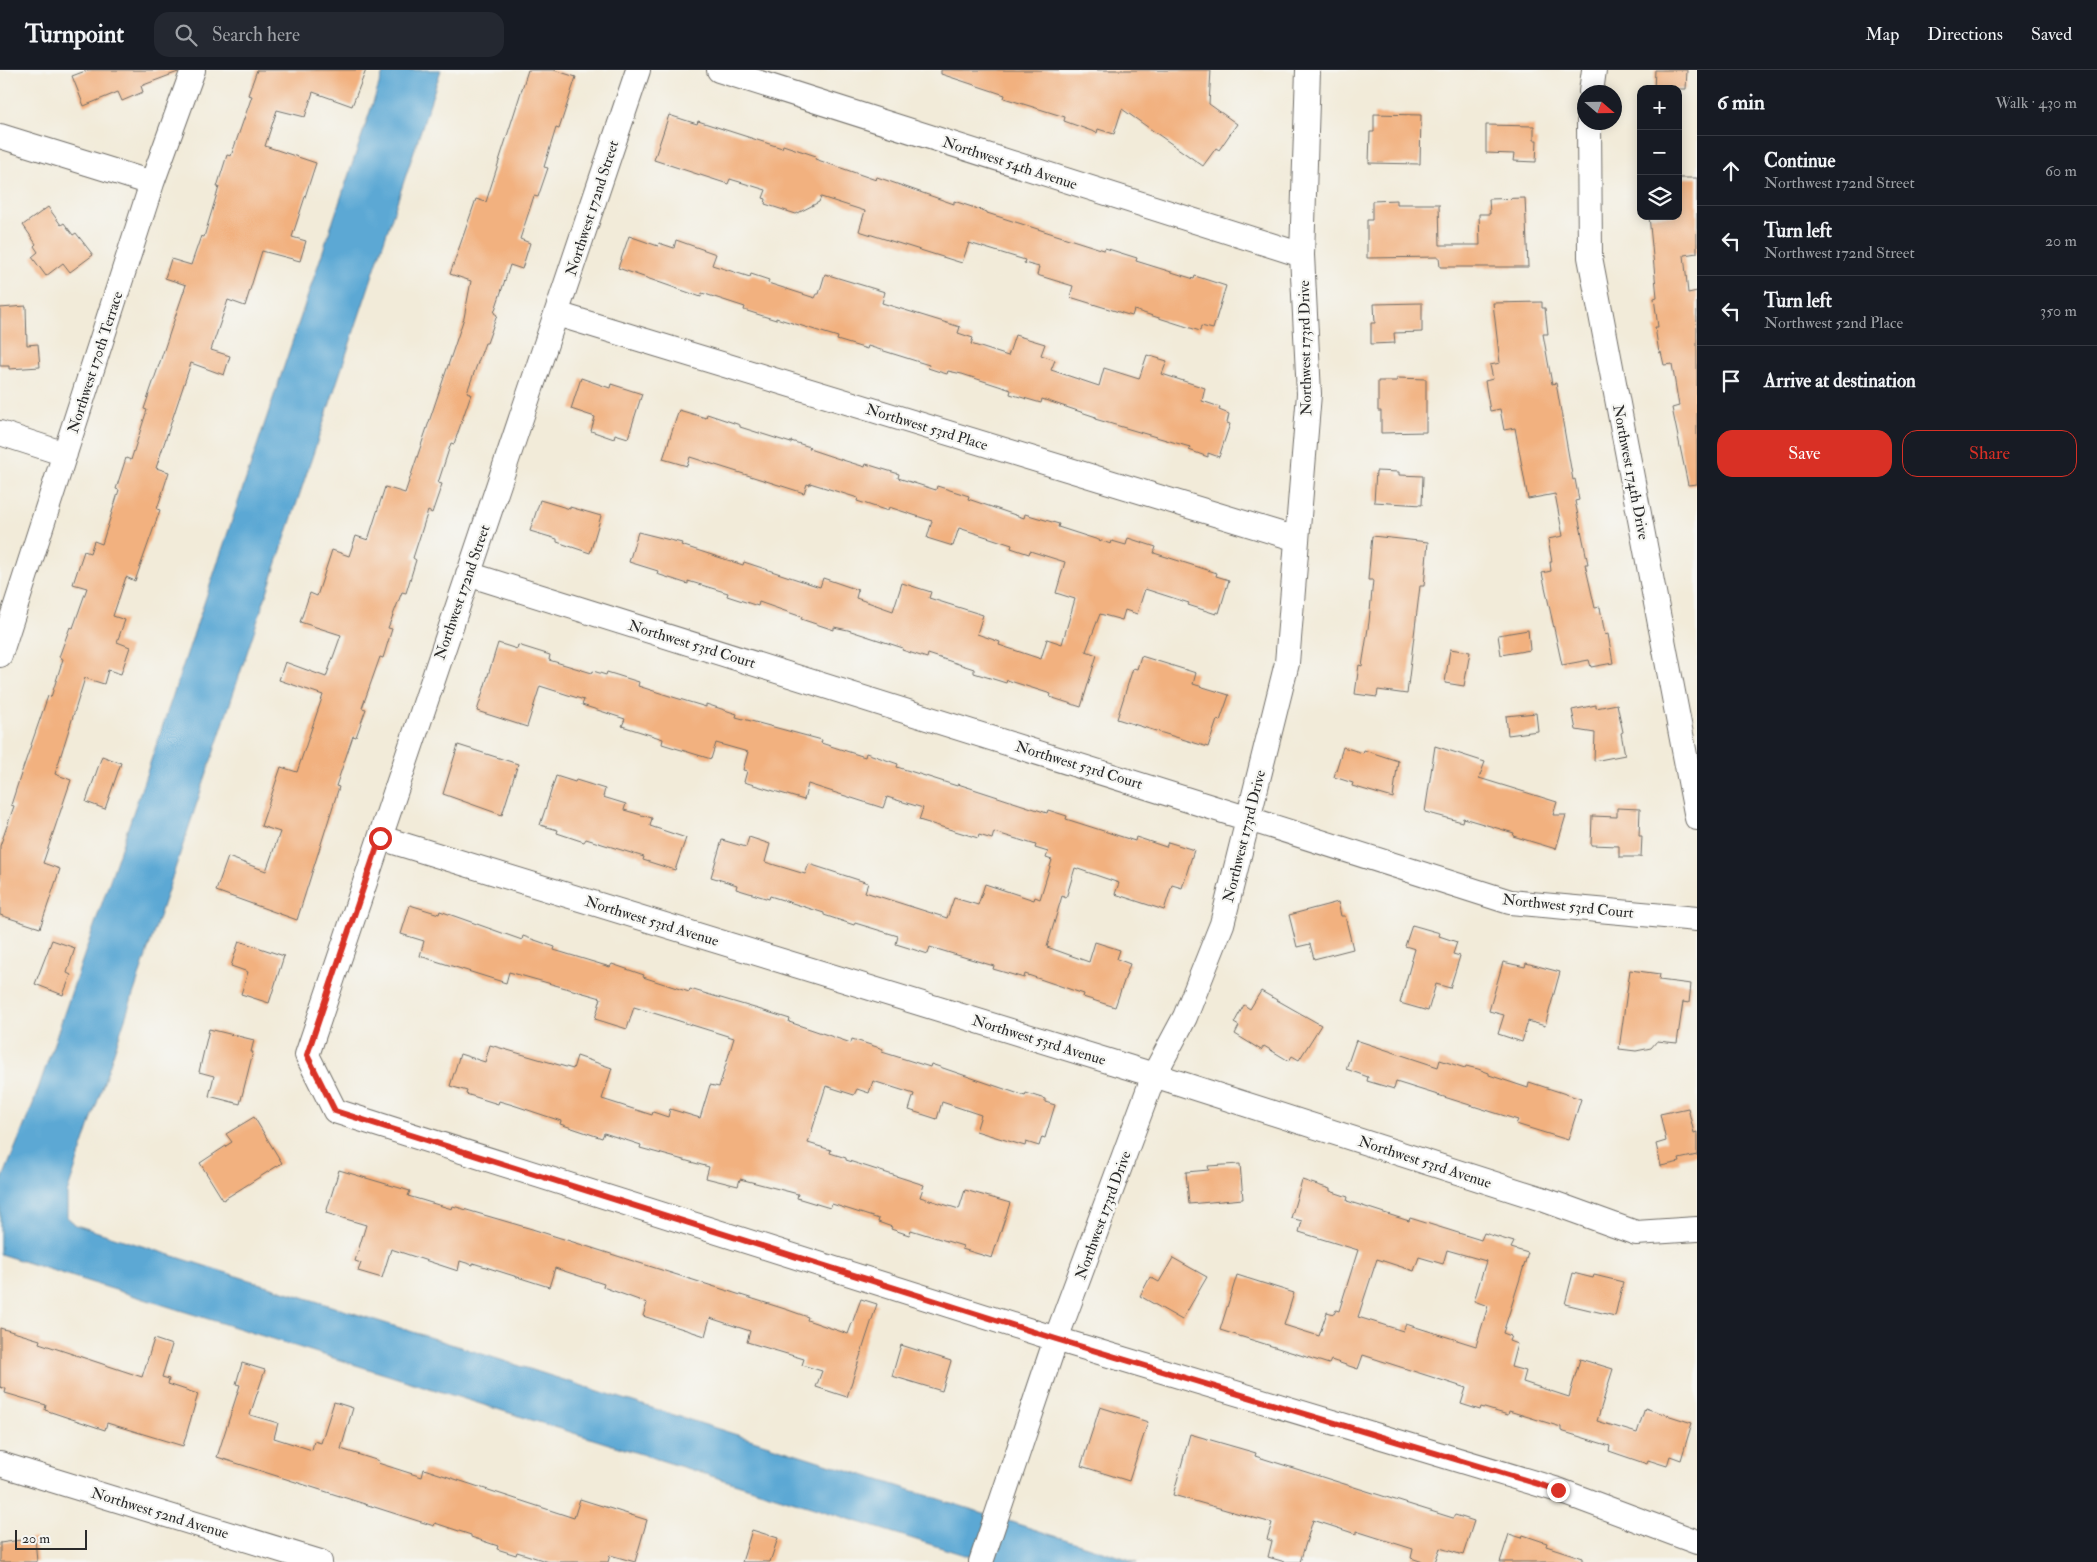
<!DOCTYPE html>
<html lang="en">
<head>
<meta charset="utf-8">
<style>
  :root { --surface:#171b24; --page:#242831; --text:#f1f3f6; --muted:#9ea1a6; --line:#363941; --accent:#d93025 }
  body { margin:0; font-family:"IM FELL Double Pica",serif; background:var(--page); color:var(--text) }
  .controls { position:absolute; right:15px; top:15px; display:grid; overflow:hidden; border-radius:10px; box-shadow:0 2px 12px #0003 }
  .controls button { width:45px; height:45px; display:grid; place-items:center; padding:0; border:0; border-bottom:1px solid var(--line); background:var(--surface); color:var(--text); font:25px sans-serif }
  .compass { position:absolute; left:1577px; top:15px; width:45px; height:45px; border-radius:50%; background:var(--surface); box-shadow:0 2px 12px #0003; rotate:110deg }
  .scale { position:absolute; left:15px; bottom:12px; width:72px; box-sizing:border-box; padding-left:5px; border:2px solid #2b2b2b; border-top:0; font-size:14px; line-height:18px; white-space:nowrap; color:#2b2b2b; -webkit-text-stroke:4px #f6f6f2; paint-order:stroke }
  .stop { position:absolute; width:15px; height:15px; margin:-11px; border:4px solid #d93025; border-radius:50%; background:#fff }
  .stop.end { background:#d93025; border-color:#fff; box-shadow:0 1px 5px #0008 }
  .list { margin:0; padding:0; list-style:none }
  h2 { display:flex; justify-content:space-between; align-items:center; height:65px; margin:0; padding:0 20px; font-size:21px }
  h2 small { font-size:16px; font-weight:400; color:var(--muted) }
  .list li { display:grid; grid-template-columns:32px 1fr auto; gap:15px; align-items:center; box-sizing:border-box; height:70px; padding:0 20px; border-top:1px solid var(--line) }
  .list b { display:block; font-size:19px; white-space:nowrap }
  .list p { margin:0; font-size:16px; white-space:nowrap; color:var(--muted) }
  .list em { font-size:16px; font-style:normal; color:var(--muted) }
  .actions { display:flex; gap:10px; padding:15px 20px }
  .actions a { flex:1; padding:11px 0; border:1px solid var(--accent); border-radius:15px; text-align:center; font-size:18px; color:var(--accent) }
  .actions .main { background:var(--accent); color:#fff }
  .icon { flex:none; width:28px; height:28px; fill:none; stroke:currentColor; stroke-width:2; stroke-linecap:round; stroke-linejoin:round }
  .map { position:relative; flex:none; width:1697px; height:1492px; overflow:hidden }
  header { display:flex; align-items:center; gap:30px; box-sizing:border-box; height:70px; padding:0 25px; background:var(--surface); border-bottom:1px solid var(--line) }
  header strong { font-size:24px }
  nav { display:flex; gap:28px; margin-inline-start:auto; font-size:18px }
  .search { width:350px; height:45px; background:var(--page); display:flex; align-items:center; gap:12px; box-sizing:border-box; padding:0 18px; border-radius:15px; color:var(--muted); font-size:19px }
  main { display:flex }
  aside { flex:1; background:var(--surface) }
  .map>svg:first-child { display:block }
</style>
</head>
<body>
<header>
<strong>Turnpoint</strong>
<div class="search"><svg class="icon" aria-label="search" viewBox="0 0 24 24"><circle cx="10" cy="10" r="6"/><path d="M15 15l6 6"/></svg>Search here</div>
<nav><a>Map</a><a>Directions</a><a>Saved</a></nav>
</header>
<main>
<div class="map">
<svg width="1697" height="1492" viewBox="0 0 1697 1492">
  <rect width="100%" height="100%" fill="#f6f6f2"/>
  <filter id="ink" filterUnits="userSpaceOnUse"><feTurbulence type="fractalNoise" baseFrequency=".02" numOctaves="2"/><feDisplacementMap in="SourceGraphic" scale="10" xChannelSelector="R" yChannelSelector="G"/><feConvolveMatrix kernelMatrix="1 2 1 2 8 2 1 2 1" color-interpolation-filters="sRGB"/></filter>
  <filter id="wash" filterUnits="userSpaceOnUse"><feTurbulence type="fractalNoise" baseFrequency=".0096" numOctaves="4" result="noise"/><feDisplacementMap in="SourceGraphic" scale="20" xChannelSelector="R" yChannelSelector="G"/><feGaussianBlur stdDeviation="1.12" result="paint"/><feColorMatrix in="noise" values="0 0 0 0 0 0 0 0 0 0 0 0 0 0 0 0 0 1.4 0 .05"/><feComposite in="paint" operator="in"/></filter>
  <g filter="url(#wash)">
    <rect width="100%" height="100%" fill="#f2ebd9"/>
    <path fill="#5ba8d4" stroke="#436a80" d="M384 0H441L67 1123V1147L76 1155 1137 1492H987L0 1184V1115L33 1034 145 708Z"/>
    <g id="blocks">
      <path fill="#f2b17f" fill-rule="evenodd" d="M88 0H177L178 2 141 16 143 22 122 31 118 22 84 36 72 6Z
        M257 0H366L352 36 313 22 305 47 277 40 265 76 316 93 292 167 306 171 300 191 262 181 245 236 228 230 211 280 230 286 224 305 191 293 156 398 169 402 157 439 160 440 135 511 126 507 113 546 125 550 117 572 130 577 121 604 108 600 104 614 85 608 55 704 71 710 43 793 60 799 40 858 0 845V776L14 736 11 735 21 704 48 626 51 627 63 589 59 587 70 557 73 558 87 518 73 514 84 481 90 483 94 471 102 474 119 420 116 419 126 388 131 390 147 340 144 339 186 215 165 208 171 189 191 195 201 166 204 167 219 117H217L227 85 231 86 252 26 248 25Z
        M528 0H554L576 7 559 59 556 58 544 97 548 98 538 127 534 126 520 169 530 173 522 199 510 195 494 243 497 245 487 273H485L467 322 471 324 454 374 451 373 438 413 442 414 432 443 428 441 413 488 416 490 406 523 402 522 388 558 392 559 383 588 380 587 362 638 366 639 356 667 353 666 336 716 339 717 297 850 216 821 228 787 266 801 280 762 261 756 281 697 297 702 323 625 279 610 285 592 326 607 341 565 300 552 310 523 317 526 332 480 349 486 356 466 368 470 385 417 405 423 464 248 471 211 450 204 476 129 486 132Z
        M941 0H1211L1209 34 1237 54 1219 80 1216 78 1203 96 1122 39 1114 64 1098 59 1097 63 1064 51 1065 47 1004 28 1005 25 941 4Z
        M1655 0H1687L1686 19H1654Z
        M1374 44 1421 45 1420 94 1369 93 1370 62H1374Z
        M669 45 697 54 698 51 782 78 783 75 816 86 815 89 876 110 877 107 954 134V131L987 142V143L1104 180 1105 178 1137 188 1136 191 1194 209 1195 206 1226 216 1213 259 1201 256 1200 261 1134 240 1132 246 1070 227 1073 216 1037 205 1039 197 1024 193 1025 190 969 173 962 193 859 161 865 141 821 127 819 132 796 144 765 134 766 129 763 128 766 120 730 109 728 114 654 90Z
        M1486 55 1534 56V70H1537L1536 92 1513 91 1514 84 1486 83Z
        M1678 108H1697V183L1684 185 1688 223 1697 221V414L1688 415 1672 338 1679 336 1672 294 1664 295 1661 282 1659 283 1655 257H1658L1654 228 1657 227 1649 146H1678Z
        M1525 128 1528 197H1440L1439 187 1367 188V150H1372V131L1397 130V134H1439L1440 175H1480L1479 144H1490L1489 129Z
        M48 137 61 155 64 153 73 165 76 163 93 185 70 202 63 193 46 206 32 187 38 182 34 176 36 174 23 155Z
        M629 166 658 176 659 173 674 178 676 170 716 184 712 195 750 207 751 204 769 210 768 213 815 228 817 224H819L825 204 885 222 882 233 960 257 958 263 973 268 971 274 1008 286 1015 265 1045 274 1041 285 1055 290 1051 300 1099 316 1104 298 1139 309 1147 285 1167 291 1162 304 1205 318 1202 331 1220 337 1219 340 1229 344 1227 353 1230 354 1219 387 1208 383V387L1189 380 1190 377 1095 349 1096 347 1042 329 1041 333 1010 324 1011 320 962 304 948 301 947 304 937 301 928 298 929 295 868 276 867 279 837 270 838 267 776 248V250L744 240 745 237 702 223 701 227 618 198Z
        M1542 232V238H1545L1548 264H1543L1552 314 1556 313 1573 410 1575 409 1579 430 1575 431 1588 494H1585L1595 538 1600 537 1605 565 1608 564 1613 593 1591 597 1589 590 1562 595 1542 503 1551 501 1550 492H1552L1548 469 1563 466 1555 424 1528 429 1515 358 1504 360 1500 339 1490 341 1485 311 1493 309 1490 295 1500 293 1493 233Z
        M1422 233V262L1394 263 1395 273 1371 274V253H1375L1374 234Z
        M26 236 27 275 38 274 40 297 9 299V296H0V238Z
        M581 308 610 318 611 314 642 324 628 368 615 364 614 369 591 361 595 347 571 339Z
        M1397 308 1426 309V362L1381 363V341H1378V311H1397Z
        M679 340 706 348 707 344 740 355V357L791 373V371L810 377 809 379 833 387 865 397 866 394 899 404 898 408 936 420 937 416 969 426 968 429 1024 448 1025 444 1059 454 1058 457 1111 474 1112 471 1126 475 1128 468 1156 477 1154 483 1217 503 1216 506 1229 510 1219 543 1216 542V544L1188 535 1189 533 1145 519 1137 544 1125 540 1122 550 1100 544 1086 581 1097 585 1081 637 1050 627 1051 624 1007 610 1006 613 974 603V599L928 584 927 588 902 580 903 578 848 560 834 557V560L801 549 802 547 759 532 758 536 727 526 728 523 688 511V514L657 504 658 501 629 492 638 462 682 473 681 475 743 495 744 492 820 517 823 508 858 520 856 528 893 541 902 513 931 522 929 528 983 545 977 564 1000 572 999 575 1041 589 1047 569 1062 574 1075 529 1056 523 1065 492 1030 481 1029 484 1011 478 1012 475 959 458 953 476 927 468 932 451 889 437 888 441 857 431 858 428 810 413V415L807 414 804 423 690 387 687 396 663 389Z
        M1376 401 1399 402V405L1423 406 1422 435 1374 432Z
        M540 430 570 439V437L601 446 590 483 557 472V469L530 461Z
        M1372 466 1428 472 1424 516H1420L1407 624 1378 620 1377 627 1355 624 1359 595 1362 596 1369 552 1373 510H1368Z
        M1528 560 1530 580 1501 585 1498 565Z
        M498 573 517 579 518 575 550 585 549 590 592 603 593 601 606 605 607 602 639 612 638 616 676 628 706 637V634L737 644 736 647 822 670 821 673 865 687 866 683 898 694 897 697 957 716 958 714 1047 743 1048 740 1067 746 1066 749 1135 771 1136 767 1166 777 1168 772 1194 780 1182 818 1172 815 1164 840 1115 824 1119 813 1075 798 1066 828 1062 826 1047 877 1089 892 1095 872 1120 880 1117 889 1130 894 1115 937 1083 927 1084 924 1025 904 1024 908 993 899 994 896 930 877 928 884 896 874 898 866 855 853 854 855 824 845V843L770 826 769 829 736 819 737 815 711 807 722 770 746 777 749 767 770 774 765 792 805 804 809 794 868 813 865 822 947 848 954 828 978 835 985 814 1034 830 1035 827 1040 829 1052 790 1046 788 1048 782 1035 778 1036 775 994 762 992 769 979 765 978 768 919 750 923 738 887 727 883 738 808 714 804 730 744 712 747 701 743 700 748 682 716 673 711 689 662 674 663 669 622 656 625 649 582 635 584 630 540 616 527 657 477 641Z
        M1450 579 1470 582 1464 616 1445 613Z
        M1141 586 1196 603 1193 614 1229 625 1220 651 1217 650 1208 677 1117 649 1133 598 1137 599Z
        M1617 634 1623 662 1621 663 1625 685 1594 691 1595 663 1576 660 1572 640 1596 635V638Z
        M1536 643 1538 661 1508 665 1506 646Z
        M458 675 518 694 502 745 443 724Z
        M1435 676 1485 692 1479 708 1557 732 1553 745H1566L1556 779 1513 766 1514 763 1463 748 1462 752 1425 742Z
        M1343 677 1363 683 1364 680 1398 691 1393 728 1352 716 1353 713 1334 707Z
        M102 686 121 693 105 739 86 732Z
        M556 706 575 712 576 710 605 719 603 727 626 734 624 740 652 748 650 756 686 768 675 800 643 790 644 787 586 769 584 772 557 763 558 760 540 755Z
        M1617 738 1640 739 1639 766H1642L1641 787H1619V776L1591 775 1592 746 1617 747Z
        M1338 832 1341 846H1345L1353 879 1314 889 1310 874 1297 877 1289 845Z
        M410 835 439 844 440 841 522 870 523 866 555 877 554 880 610 897 612 894 644 905 643 907 689 922 690 919 758 939 790 949 789 952 813 960 851 973 852 969 883 979 882 982 930 997 931 994 1025 1026 1026 1023 1045 1029V1032L1055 1035 1045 1068 1042 1067 1039 1076 1026 1072 1025 1076 976 1061 981 1045 942 1032 937 1049 909 1040 914 1024 873 1011 869 1023 857 1019 854 1025 826 1016 808 1073 831 1080 830 1083 846 1088V1090L924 1115 920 1127 959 1139 965 1120 1010 1133 992 1188 962 1179 963 1176 911 1160 909 1165 891 1159 892 1157 878 1152 879 1149 832 1134 830 1138 797 1128 798 1124 740 1109 738 1116 706 1108 709 1097 640 1078 641 1075 604 1063 602 1068 560 1054 561 1051 513 1035 499 1031 498 1034 466 1024 467 1021 450 1016 460 984 485 992 490 975 573 999 577 986 612 998 602 1029 652 1045 653 1042 668 1047 670 1039 700 1048 710 1015 719 1017 734 968 634 937 627 959 595 949 601 928 509 902 506 913 420 886 424 871 401 864Z
        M1412 855 1440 863 1439 866 1457 872 1453 884 1460 886 1450 918 1436 914 1428 941 1400 933 1415 879 1405 876Z
        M52 870 75 878 67 903 71 905 63 925 35 914Z
        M239 871 284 886 269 933 241 924 248 902 231 896Z
        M1503 892 1525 897 1526 893 1560 902 1545 956 1528 951 1522 972 1498 964 1504 945 1489 941Z
        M1630 900 1660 904 1659 910 1691 914 1689 933 1683 932 1677 973 1657 971 1651 978 1636 981 1619 979Z
        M1261 921 1321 955 1299 990 1292 986 1289 991 1264 976 1261 980 1235 964 1239 956 1234 953 1244 935 1250 939Z
        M209 959 254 970 251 982H253L240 1034 209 1026 214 1006 199 1002Z
        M1356 970 1438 997 1440 990 1465 998 1466 996 1478 999 1489 1003V1005L1528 1018 1529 1012 1581 1029 1568 1070 1516 1054 1518 1050 1396 1012 1394 1019 1367 1011 1368 1007 1346 999Z
        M1688 1038 1694 1063 1697 1062V1085L1679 1089 1680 1092 1661 1096 1656 1074 1666 1071 1660 1044Z
        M254 1047 282 1093 223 1130 200 1093 232 1072 226 1064Z
        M1240 1094 1243 1129 1189 1134 1186 1102 1209 1100 1208 1096Z
        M339 1100 410 1121 408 1126 452 1139 453 1136 532 1159 788 1240 808 1247 807 1250 848 1264 861 1229 877 1234 847 1327 816 1317 822 1301 802 1295 804 1289 747 1272 750 1261 710 1248 705 1266 643 1246 647 1233 603 1217 604 1214 555 1198 549 1217 473 1193V1195L460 1191 458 1201 391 1179 382 1208 358 1201 361 1193 355 1191 366 1155 326 1143Z
        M1302 1110 1330 1119V1121L1348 1127 1347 1131 1409 1151 1410 1148 1481 1170 1484 1163 1514 1172 1511 1178 1528 1183 1503 1263 1511 1266 1509 1271 1517 1274 1511 1297 1526 1301 1523 1312 1569 1327 1580 1289 1613 1299 1597 1351 1637 1363 1645 1338 1692 1353 1681 1390 1670 1386 1667 1396 1648 1390 1647 1394 1609 1381 1610 1376 1561 1361V1357L1509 1341 1508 1345 1481 1337 1480 1340 1461 1334 1466 1318 1363 1285 1358 1299 1331 1290 1329 1294 1220 1260 1237 1205 1294 1223 1284 1255 1319 1266 1327 1242 1334 1244 1336 1240 1339 1241 1358 1180 1299 1162 1302 1151 1291 1148ZM1447 1180 1486 1191 1474 1231 1488 1236 1476 1276 1406 1254 1403 1261 1358 1247 1377 1189 1414 1201 1419 1187 1443 1194Z
        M1173 1188 1207 1207 1182 1250 1140 1226 1150 1207 1159 1212Z
        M1573 1203 1593 1208 1594 1205 1623 1212 1615 1246 1565 1234Z
        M0 1258 40 1270 39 1273 142 1307 154 1269 172 1275 162 1307 169 1309 168 1314 198 1324 183 1376 107 1353 105 1360 45 1340 46 1335 5 1323 6 1319 0 1317Z
        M901 1275 951 1291 942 1321 892 1306Z
        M242 1293 265 1300 250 1345 278 1353 274 1368 312 1380 314 1371 321 1373 334 1332 353 1338 341 1379 379 1391 378 1393 422 1407 424 1399 574 1448 580 1429 647 1450 635 1492 610 1485 608 1492H549L517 1482 516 1485 497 1479 498 1476 471 1467V1465L435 1453 434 1456 217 1387 240 1315 236 1314Z
        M1100 1337 1148 1352 1129 1411 1081 1396Z
        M1190 1364 1256 1383 1255 1386 1453 1448 1455 1445 1474 1451 1463 1485 1440 1478 1435 1492H1423L1411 1488 1413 1479 1356 1461V1464L1313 1450 1300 1492H1285L1268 1487 1272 1471 1267 1469 1272 1453 1173 1425Z
        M752 1460 778 1468 770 1492H742Z
        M1509 1464 1522 1468 1523 1465 1547 1473 1546 1476 1583 1488V1492H1500Z
        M35 1468 37 1492H0V1473Z"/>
    </g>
  </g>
  <g filter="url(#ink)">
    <use href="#blocks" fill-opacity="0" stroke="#716e68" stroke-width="1"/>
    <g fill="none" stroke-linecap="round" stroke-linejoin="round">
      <g stroke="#716e68" stroke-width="26">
        <path id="minor" d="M638 0 307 985 335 1041 1056 1269 1558 1420 1697 1472
          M719 0 1302 185
          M1591 22 1594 0
          M1589 52 1590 187 1697 748
          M0 66 152 113
          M557 244 1297 469
          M0 363 65 384
          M468 504 1249 749 1510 832 1697 849
          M0 585 152 113 193 0
          M381 768 1154 1005 1542 1129 1636 1163 1697 1159
          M0 1394 320 1492
          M981 1492 1056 1269 1154 1005 1185 947 1222 854 1287 593 1309 324 1302 185 1308 0"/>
      </g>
      <use href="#minor" stroke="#fff" stroke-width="24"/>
    </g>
  </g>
  <g fill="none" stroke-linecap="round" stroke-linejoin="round" filter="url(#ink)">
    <path stroke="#d93025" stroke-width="6" d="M380 768 307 985 335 1041 1056 1269 1558 1420"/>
  </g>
  <g text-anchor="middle" stroke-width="4.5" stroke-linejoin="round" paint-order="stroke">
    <g font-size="15" fill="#2b2b2b" stroke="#f6f6f2">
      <text transform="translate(1010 93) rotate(18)" y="5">Northwest 54th Avenue</text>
      <text transform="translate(592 138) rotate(-72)" y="5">Northwest 172nd Street</text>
      <text transform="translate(1305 278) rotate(-91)" y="5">Northwest 173rd Drive</text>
      <text transform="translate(95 292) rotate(-72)" y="5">Northwest 170th Terrace</text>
      <text transform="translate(927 357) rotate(17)" y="5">Northwest 53rd Place</text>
      <text transform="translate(1631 402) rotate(79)" y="5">Northwest 174th Drive</text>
      <text transform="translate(462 522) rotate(-71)" y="5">Northwest 172nd Street</text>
      <text transform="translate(692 574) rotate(17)" y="5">Northwest 53rd Court</text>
      <text transform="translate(1079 695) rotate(17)" y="5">Northwest 53rd Court</text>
      <text transform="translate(1244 766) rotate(-76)" y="5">Northwest 173rd Drive</text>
      <text transform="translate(1568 836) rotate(6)" y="5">Northwest 53rd Court</text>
      <text transform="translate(652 851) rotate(17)" y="5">Northwest 53rd Avenue</text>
      <text transform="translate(1039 970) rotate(17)" y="5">Northwest 53rd Avenue</text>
      <text transform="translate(1425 1092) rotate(18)" y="5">Northwest 53rd Avenue</text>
      <text transform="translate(1103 1145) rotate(-70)" y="5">Northwest 173rd Drive</text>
      <text transform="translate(160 1443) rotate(17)" y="5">Northwest 52nd Avenue</text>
    </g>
  </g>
</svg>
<div class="controls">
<button>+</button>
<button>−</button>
<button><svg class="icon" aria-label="layers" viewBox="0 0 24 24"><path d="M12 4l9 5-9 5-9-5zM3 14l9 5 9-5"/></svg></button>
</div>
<svg class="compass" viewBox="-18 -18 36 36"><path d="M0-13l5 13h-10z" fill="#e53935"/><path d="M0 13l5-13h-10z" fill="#9ea1a6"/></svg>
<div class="scale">20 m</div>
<div class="stop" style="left:380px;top:768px"></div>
<div class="stop end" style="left:1558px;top:1420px"></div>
</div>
<aside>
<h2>6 min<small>Walk · 430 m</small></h2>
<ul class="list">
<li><svg class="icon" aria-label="ahead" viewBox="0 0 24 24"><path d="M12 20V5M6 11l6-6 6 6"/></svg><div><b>Continue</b><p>Northwest 172nd Street</p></div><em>60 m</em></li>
<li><svg class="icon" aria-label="left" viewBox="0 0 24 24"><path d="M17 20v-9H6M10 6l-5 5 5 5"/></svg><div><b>Turn left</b><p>Northwest 172nd Street</p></div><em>20 m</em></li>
<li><svg class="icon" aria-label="left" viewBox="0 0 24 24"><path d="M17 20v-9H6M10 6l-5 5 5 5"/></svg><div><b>Turn left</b><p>Northwest 52nd Place</p></div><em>350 m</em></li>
<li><svg class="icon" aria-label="arrive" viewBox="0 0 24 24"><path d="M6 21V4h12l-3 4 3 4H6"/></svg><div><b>Arrive at destination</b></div></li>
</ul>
<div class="actions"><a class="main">Save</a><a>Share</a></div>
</aside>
</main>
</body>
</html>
